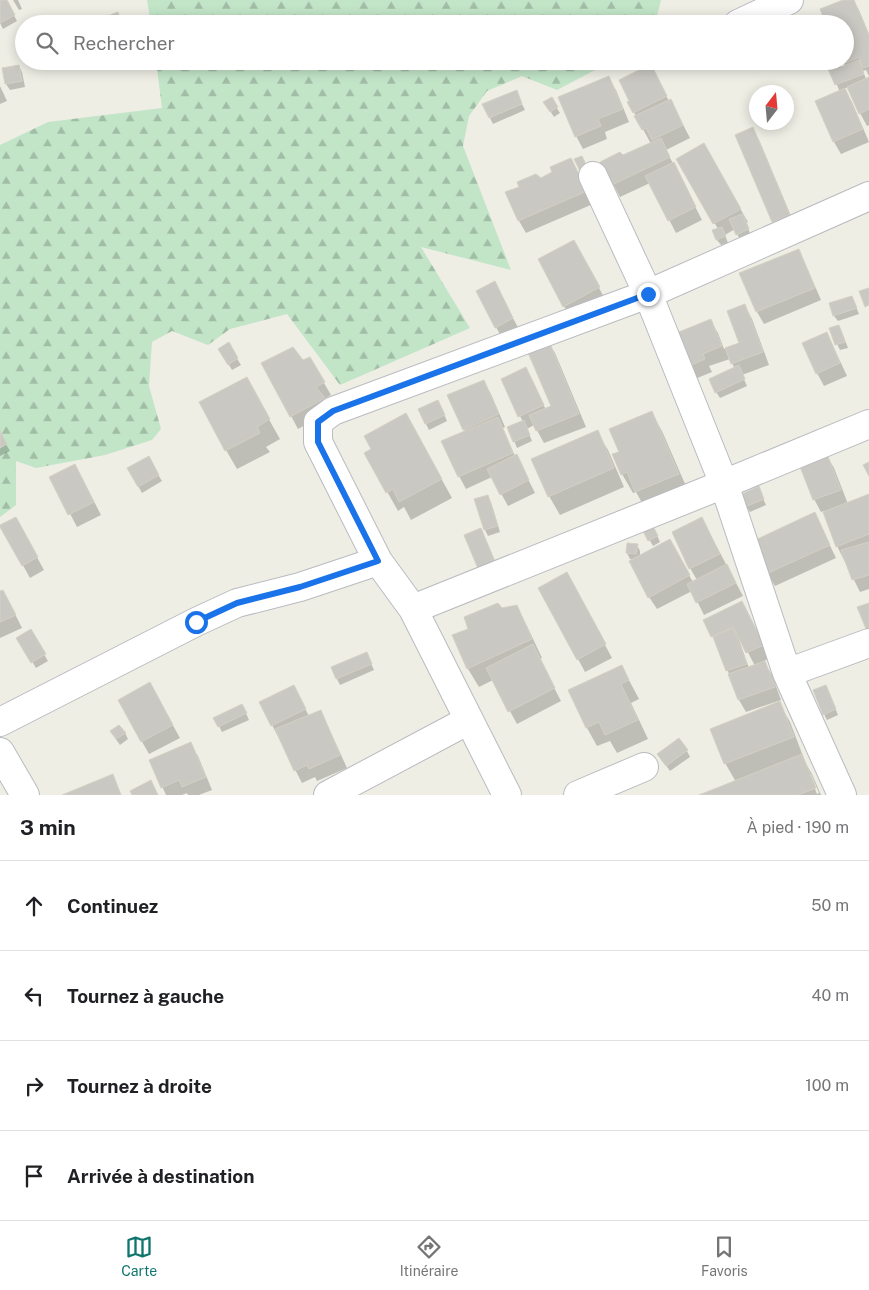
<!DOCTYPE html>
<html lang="fr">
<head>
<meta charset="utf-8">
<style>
  :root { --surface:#fff; --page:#f2f2f2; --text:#202124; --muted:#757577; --line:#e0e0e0; --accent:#0f766e }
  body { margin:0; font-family:"Public Sans",sans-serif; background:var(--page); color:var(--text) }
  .compass { position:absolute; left:749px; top:85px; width:45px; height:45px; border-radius:50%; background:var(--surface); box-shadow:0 2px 12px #0003; rotate:16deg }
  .stop { position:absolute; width:15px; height:15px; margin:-11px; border:4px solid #1a73e8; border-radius:50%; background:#fff }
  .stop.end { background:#1a73e8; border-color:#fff; box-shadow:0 1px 5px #0008 }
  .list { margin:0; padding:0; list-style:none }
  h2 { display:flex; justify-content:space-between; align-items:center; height:65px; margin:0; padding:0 20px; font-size:21px }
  h2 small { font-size:16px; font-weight:400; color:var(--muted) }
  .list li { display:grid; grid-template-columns:32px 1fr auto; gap:15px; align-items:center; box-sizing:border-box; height:90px; padding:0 20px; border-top:1px solid var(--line) }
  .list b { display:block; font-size:19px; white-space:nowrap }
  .list em { font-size:16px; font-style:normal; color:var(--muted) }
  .icon { flex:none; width:28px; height:28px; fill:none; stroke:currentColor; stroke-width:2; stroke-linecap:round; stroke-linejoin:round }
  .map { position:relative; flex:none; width:869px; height:795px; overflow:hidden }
  .search { position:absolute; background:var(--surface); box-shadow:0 2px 12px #0003; left:15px; right:15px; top:15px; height:55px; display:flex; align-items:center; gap:12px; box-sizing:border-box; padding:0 18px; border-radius:28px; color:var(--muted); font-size:19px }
  .sheet { height:425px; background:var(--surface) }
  nav { display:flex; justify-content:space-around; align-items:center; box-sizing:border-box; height:70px; border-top:1px solid var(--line); background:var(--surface); font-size:14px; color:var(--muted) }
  nav a { display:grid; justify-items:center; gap:2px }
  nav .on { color:var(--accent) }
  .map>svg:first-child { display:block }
</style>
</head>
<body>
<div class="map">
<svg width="869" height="795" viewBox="0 0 869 795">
  <defs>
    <pattern id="forest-firs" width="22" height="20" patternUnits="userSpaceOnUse" patternTransform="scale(1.25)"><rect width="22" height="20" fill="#c2e5c8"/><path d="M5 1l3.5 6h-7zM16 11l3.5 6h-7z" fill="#a1bda6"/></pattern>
  </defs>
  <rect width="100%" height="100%" fill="#eeeee5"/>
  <path fill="url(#forest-firs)" d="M147 0H661L655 24H151Z
    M156 61H612L557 90 522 76 487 91 469 116 463 146 511 270 421 247 470 328 340 385 287 314 230 329 208 345 172 331 152 342 149 386 161 429 152 440 105 455 36 468 16 461V505L0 517V145L48 122 162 108Z"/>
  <path fill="#0003" fill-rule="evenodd" d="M0 0H6L17 21 3 29 0 23Z
    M13 0H18L22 9 19 10Z
    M846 0H853L859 10 869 34V76L866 70 863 71 866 79 869 78V125L867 126 860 113 848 87 844 89 852 102 869 142 841 154 834 142 840 92 829 67 842 68 846 67 843 61H845Z
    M127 61H139L140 63 131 67Z
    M19 66 22 72 25 87 10 90 6 84Z
    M608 78 616 90 629 122 605 132 607 139 583 149 576 136Z
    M657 79 669 101 677 113 690 138 666 150 702 220 676 233 650 183 620 197 602 163 622 156 651 144 629 103Z
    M0 86 7 101 0 104Z
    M519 98 525 110 493 124 490 118Z
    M551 99 560 113 554 117 545 103Z
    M753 129 760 142 796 228 780 234 773 221Z
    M703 145 748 222 746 223 751 236 740 240 735 229 725 235 728 243 721 245 717 240 714 231 718 229 678 159Z
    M571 159 578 172 593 204 526 233 519 221 507 193 554 173Z
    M798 250 805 263 821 300 764 324 757 312Z
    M581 254 606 301 571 319 539 260Z
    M501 296 520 331 503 340 496 327Z
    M852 297 859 314 838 321 834 316Z
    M745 306 752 319 769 365 742 375 747 386 720 398 716 392 735 369 730 359 709 366 712 372 695 379 688 366 710 321 718 333 724 349 740 343Z
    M839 326 842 332 848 348 840 350 837 344Z
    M826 334 833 346 847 376 824 386 817 373Z
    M547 340 555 353 586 427 544 443 534 425 527 429 532 441 517 448 509 428 523 422 520 416 533 382 546 410 553 407Z
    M228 344 241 365 232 370 219 349Z
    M303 362 317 371 331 395 324 399 331 411 298 429 291 416Z
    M246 379 280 439 266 447 270 452 237 469 226 450Z
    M483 381 491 394 505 427 503 428 515 456 523 469 535 493 508 506 492 477 466 489 459 476 465 432 464 429Z
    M441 407 447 421 429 430 426 424Z
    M651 412 662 431 689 493 646 510 636 492 633 493 622 474 620 453Z
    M597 432 608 450 624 487 560 515 549 496 533 460Z
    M416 433 452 498 411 520 404 507 398 511 366 454Z
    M0 434 10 451 0 456Z
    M827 456 834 468 848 504 869 496V589L860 592 837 546 824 511 821 512 814 499Z
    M148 458 162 481 142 493 129 469Z
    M51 477 82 478 101 515 77 527Z
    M761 494 766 505 750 512 746 506Z
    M487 496 491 502 500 532 488 536 485 530 476 500Z
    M815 514 836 558 775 586 767 573Z
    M16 519 44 570 30 578 1 526Z
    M702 519 743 596 704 615 692 591 657 609 649 597 636 559H630L627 553 637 545 640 551V557L677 554 693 582 697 580 690 568Z
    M645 532 656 533 660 542 653 546Z
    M574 587 612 658 585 672 578 659Z
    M0 593 10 604 22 628 0 638Z
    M742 602 770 658 764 661 772 675 781 700 746 712 739 700 719 648 704 621ZM738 637H740L755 666 749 668Z
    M517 607 527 626 542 658 539 659 561 701 517 724 493 680 479 687 468 669 454 636 470 630 502 609Z
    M30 631 48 661 36 668 18 638Z
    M369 659 374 670 340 685 337 679Z
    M622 667 639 699 631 703 648 739 617 753 610 741 597 746 587 728 570 691Z
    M150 684 180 738 149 754 119 701Z
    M826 686 838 715 827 720 824 714Z
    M300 699 309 716 320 712 327 724 347 768 317 781 315 777 302 783 272 725Z
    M779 703 790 722 803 756 802 757 812 774 821 795H703L736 782 725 763ZM809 774H811L819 793 817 794Z
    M245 711 249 720 222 732 219 726Z
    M125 733 128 739 120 745 115 738Z
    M190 743 198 756 212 790 199 795H188L187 793 182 795H166L150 760Z
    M687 751 690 757 670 771 662 760Z"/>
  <path fill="#cac8c2" stroke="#d3d1c3" d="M0 0H7L15 15 0 23Z
    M843 0H854L869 36V66L863 68 859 57 843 64 842 61H845V24H826L820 9Z
    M118 12 122 24H114L110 15Z
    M859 60 864 74 835 85 827 67 839 62 841 67Z
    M651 64 667 96 633 113 627 102 629 101 619 80Z
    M19 65 22 81 5 84 2 68Z
    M609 76 623 109 598 119 601 126 575 137 558 97Z
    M869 77V109L859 114 847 87Z
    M845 88 863 129 833 142 815 101Z
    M517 90 522 104 489 118 482 104Z
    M552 97 558 107 550 112 543 102Z
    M671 99 683 125 652 140 646 128 642 130 634 116Z
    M753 127 790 215 772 222 735 135Z
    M661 138 670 157 612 185 600 162 620 152 623 155Z
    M704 143 741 209 713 224 676 159Z
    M582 156 590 174 583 177 574 159Z
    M571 158 587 191 518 221 505 192 519 187 517 182 536 174 541 178 552 172 550 167Z
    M674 162 696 207 668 221 645 176Z
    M743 214 749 229 736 235 729 219Z
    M722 227 726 236 716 240 712 230Z
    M574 240 600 287 563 307 538 259Z
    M799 249 815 288 756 312 739 273Z
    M495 281 513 318 495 328 476 291Z
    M869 288V305L865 307 859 291Z
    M852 296 857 308 833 316 829 303Z
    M745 304 763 352 731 364 725 348 739 343 727 311Z
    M711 319 722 346 703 354 705 359 687 367 674 334Z
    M839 325 845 342 835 345 829 328Z
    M827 332 840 363 816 374 802 343Z
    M548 339 579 414 536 431 529 415 551 406 526 348Z
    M229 342 238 358 228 365 218 349Z
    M293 347 303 360 310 357 325 382 316 387 325 398 290 417 261 363Z
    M739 365 745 379 715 393 709 379Z
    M526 367 544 405 518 417 501 379Z
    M247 377 270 419 257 427 260 433 225 451 199 402Z
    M484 380 499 414 463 430 447 395Z
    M438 400 445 415 425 424 418 409Z
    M652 411 679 474 635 492 627 472 621 475 612 454 619 452 609 429Z
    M406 413 442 479 399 502 393 489 386 493 364 453 371 449 364 436Z
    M498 417 513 453 458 477 441 441Z
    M524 420 530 435 513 442 507 427Z
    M598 430 614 468 548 497 531 459Z
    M0 431 7 444 0 448Z
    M517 454 529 480 500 495 487 469Z
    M827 454 841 490 813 500 799 464Z
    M149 456 159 475 138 487 127 468Z
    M869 462V476L863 465Z
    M75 464 94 502 68 515 49 477Z
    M759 486 764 499 745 507 740 495Z
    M869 494V534L836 547 823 512Z
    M488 495 498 526 484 530 474 499Z
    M815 512 830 545 766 574 751 542Z
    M16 517 38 557 22 566 0 527V525Z
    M702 517 720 554 689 569 672 532Z
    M653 526 658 536 648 541 643 531Z
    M481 528 496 564 479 571 464 535Z
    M670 539 690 575 648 598 629 561Z
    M869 542V575L852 580 841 550Z
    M627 543 638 544 636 554 626 553Z
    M727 564 736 583 696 603 687 584Z
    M567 572 606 644 577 660 538 588Z
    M3 590 16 615 0 622V591Z
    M742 601 764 645 746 653 733 627 711 637 703 620Z
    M498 603 502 608 517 605 532 639 467 669 452 635 468 629 464 617Z
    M869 603V636L857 607Z
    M733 628 747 664 726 671 713 637Z
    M31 629 46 654 31 663 16 638Z
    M533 644 555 688 508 712 486 668Z
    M367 652 372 664 336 679 331 667Z
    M765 661 775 687 738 700 728 674Z
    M622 665 629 680 621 684 638 720 605 735 599 722 586 728 568 690Z
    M150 682 173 725 141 742 118 700Z
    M294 685 306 709 271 726 259 702Z
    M826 685 836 709 823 715 813 690Z
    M780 701 794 737 724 764 710 729Z
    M242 704 247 713 218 727 213 718Z
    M321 710 340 755 309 769 307 765 294 771 275 729Z
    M119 725 126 733 116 739 110 731Z
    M679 738 688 750 666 766 657 754Z
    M191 742 206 777 182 787 179 780 161 788 149 760Z
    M802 754 816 788 798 795H699Z
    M113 774 121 795H62Z
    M151 780 158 795H132L130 791Z"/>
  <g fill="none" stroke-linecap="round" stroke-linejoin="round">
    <g stroke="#b9bbc0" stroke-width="30">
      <path id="minor" d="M738 24 789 0
        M593 176 648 294 724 484 787 673 842 795
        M413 609 724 484 869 424
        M787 673 869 643
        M0 722 196 622 237 603 300 587 378 561
        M0 752 25 795
        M328 795 469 720
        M507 795 413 609 378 561 318 442V422L333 411 648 294 869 196
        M578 795 644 767"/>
    </g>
    <use href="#minor" stroke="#fff" stroke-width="28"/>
  </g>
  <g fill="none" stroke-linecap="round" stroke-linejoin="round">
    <path stroke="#1a73e8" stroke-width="6" d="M196 622 237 603 300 587 378 561 318 442V422L333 411 648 294"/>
  </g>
</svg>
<svg class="compass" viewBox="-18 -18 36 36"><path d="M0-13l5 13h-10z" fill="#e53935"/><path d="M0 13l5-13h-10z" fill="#757577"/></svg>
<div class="stop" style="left:196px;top:622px"></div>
<div class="stop end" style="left:648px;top:294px"></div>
<div class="search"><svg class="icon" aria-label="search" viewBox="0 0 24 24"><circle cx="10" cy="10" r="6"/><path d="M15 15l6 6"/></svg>Rechercher</div>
</div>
<section class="sheet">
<h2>3 min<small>À pied · 190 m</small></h2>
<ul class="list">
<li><svg class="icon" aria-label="ahead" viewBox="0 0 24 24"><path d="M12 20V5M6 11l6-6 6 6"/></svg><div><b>Continuez</b></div><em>50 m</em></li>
<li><svg class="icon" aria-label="left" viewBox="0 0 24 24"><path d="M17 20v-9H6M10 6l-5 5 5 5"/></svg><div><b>Tournez à gauche</b></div><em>40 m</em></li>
<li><svg class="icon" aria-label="right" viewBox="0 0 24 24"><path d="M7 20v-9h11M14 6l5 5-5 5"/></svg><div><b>Tournez à droite</b></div><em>100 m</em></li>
<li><svg class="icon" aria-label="arrive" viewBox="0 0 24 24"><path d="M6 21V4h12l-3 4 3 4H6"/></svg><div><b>Arrivée à destination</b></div></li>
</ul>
</section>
<nav>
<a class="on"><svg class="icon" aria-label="map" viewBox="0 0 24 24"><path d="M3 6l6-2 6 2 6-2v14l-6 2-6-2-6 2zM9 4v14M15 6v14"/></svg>Carte</a>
<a><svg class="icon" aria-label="directions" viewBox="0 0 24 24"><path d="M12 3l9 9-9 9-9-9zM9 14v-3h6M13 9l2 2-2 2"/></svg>Itinéraire</a>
<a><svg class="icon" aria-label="saved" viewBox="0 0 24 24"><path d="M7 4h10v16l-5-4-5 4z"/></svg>Favoris</a>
</nav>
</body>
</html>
